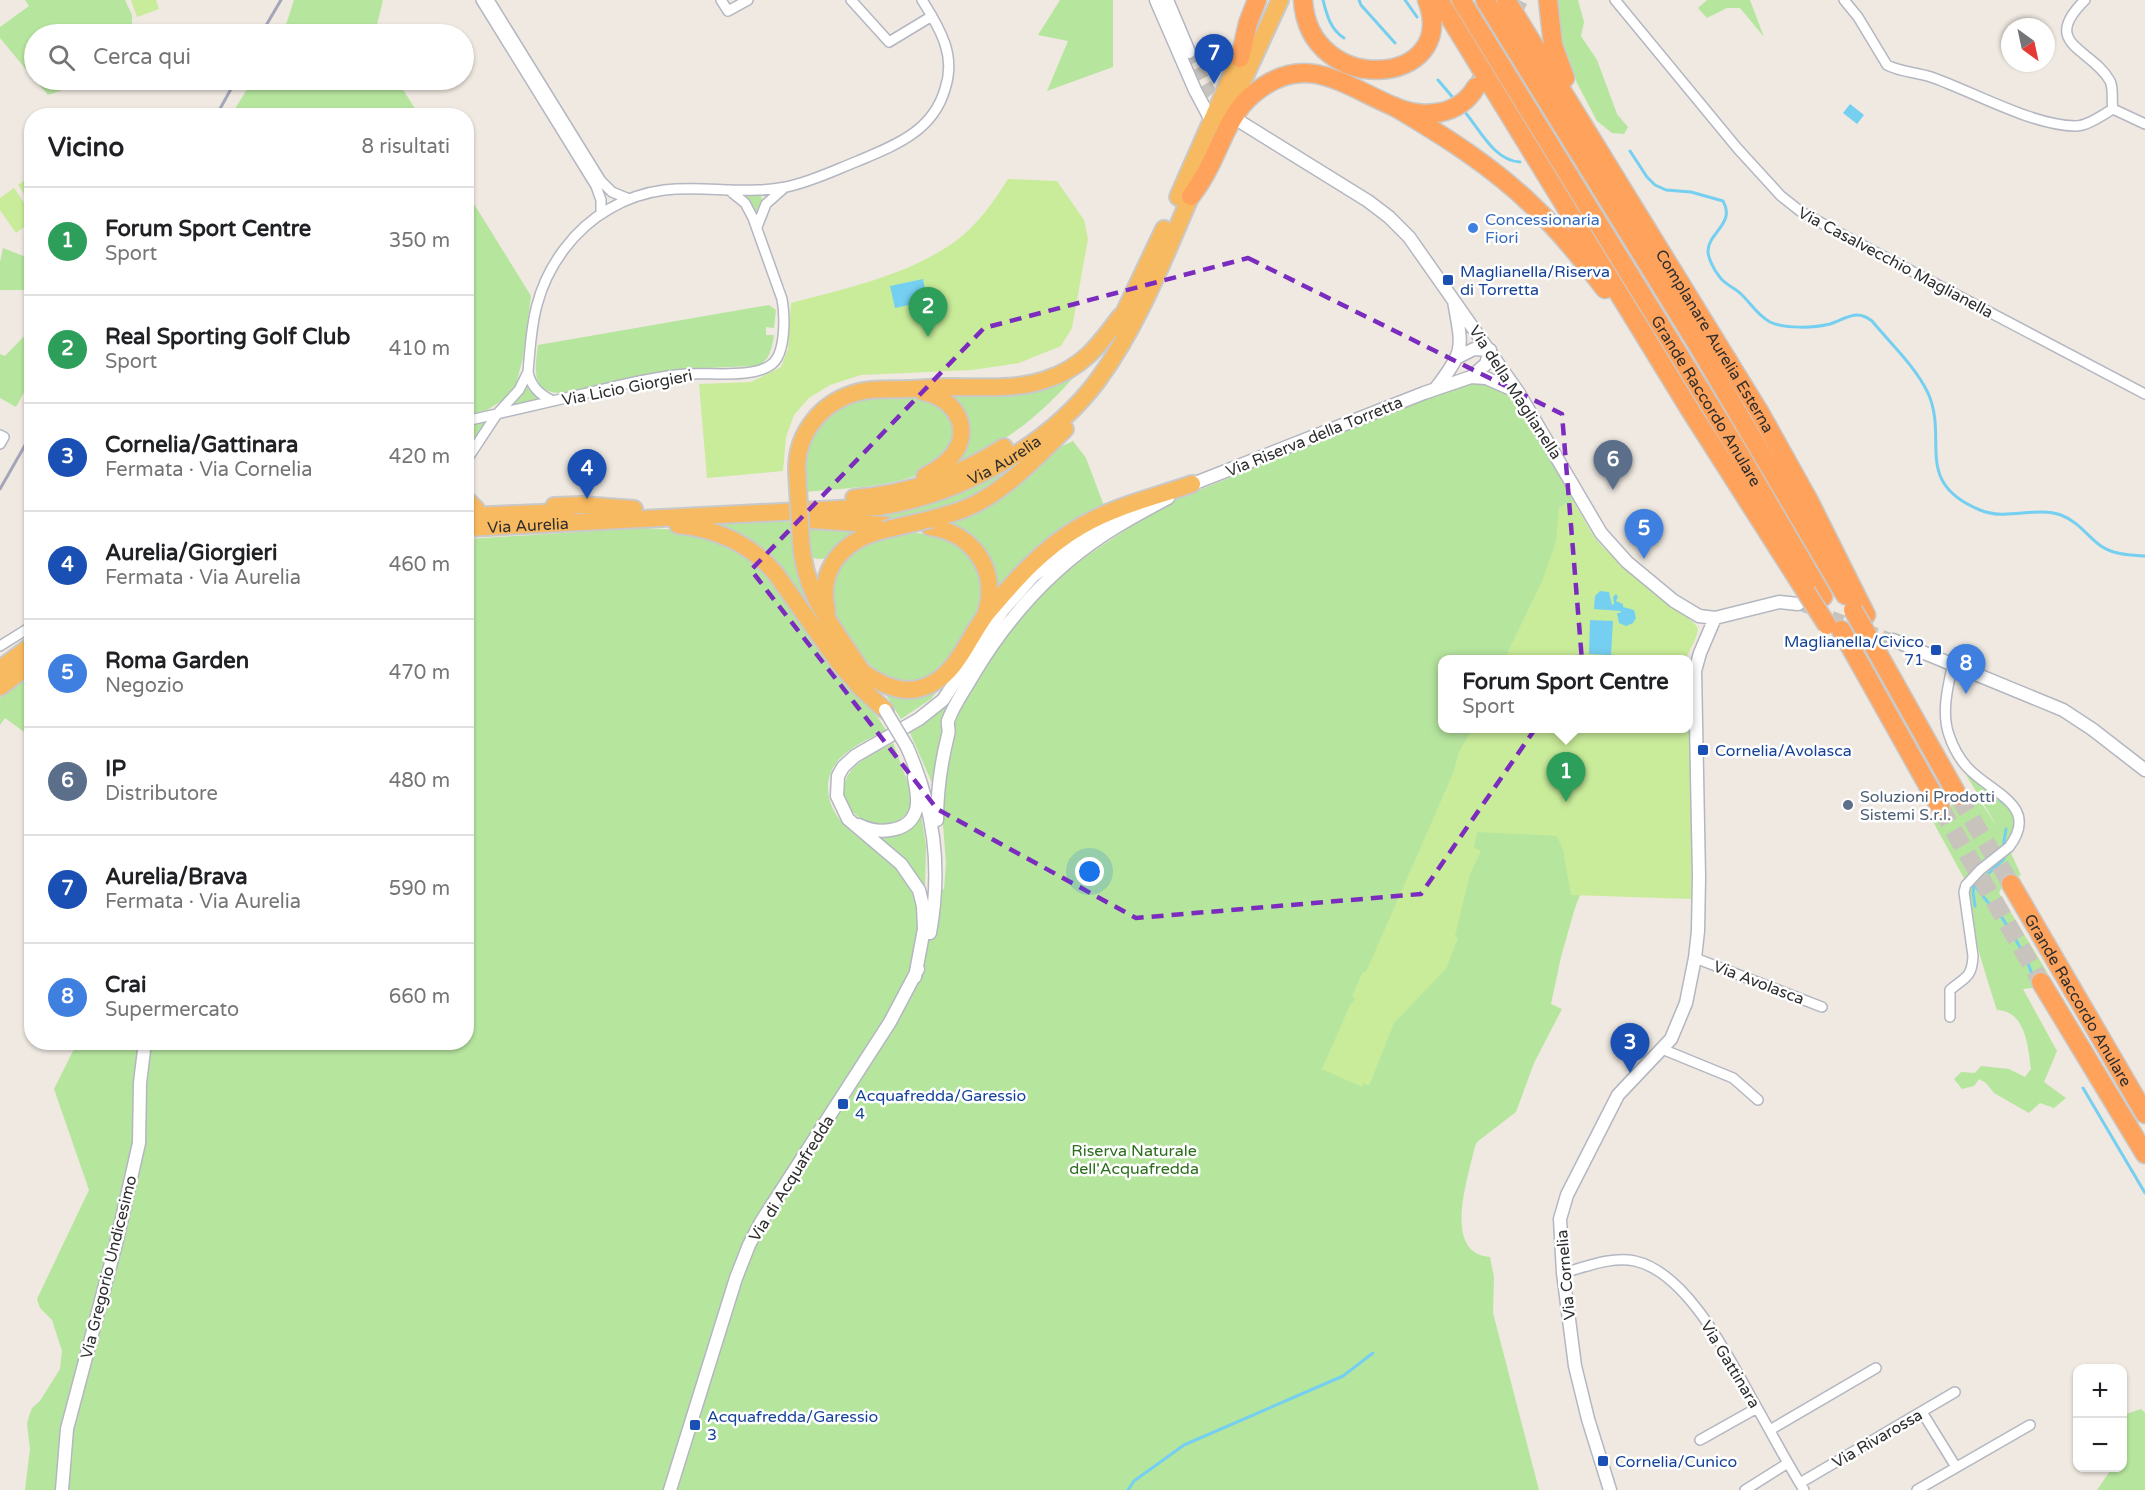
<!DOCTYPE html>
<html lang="it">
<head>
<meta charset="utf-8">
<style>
  :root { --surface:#fff; --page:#f6f6f6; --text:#202124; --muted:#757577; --line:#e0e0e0; --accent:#4264fb }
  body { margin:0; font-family:"Varela Round",sans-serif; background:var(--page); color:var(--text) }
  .controls { position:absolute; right:18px; bottom:18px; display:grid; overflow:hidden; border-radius:12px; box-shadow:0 2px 4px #0004 }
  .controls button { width:54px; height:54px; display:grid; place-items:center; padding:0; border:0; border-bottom:2px solid var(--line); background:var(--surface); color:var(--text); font:30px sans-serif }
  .compass { position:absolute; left:2001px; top:18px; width:54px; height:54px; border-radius:50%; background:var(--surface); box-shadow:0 2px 4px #0004; rotate:147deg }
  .you { position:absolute; left:1090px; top:872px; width:21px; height:21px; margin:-15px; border:4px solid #fff; border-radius:50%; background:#1a73e8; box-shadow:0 0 0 9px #1a73e833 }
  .badge { display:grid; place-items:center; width:39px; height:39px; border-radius:50%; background:var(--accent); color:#fff; font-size:20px; font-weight:700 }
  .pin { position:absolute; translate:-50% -50px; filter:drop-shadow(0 2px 3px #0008) }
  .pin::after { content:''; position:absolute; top:32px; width:21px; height:18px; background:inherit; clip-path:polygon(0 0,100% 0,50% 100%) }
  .popup { position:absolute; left:1438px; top:655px; width:255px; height:78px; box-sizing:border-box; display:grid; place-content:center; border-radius:12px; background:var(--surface); filter:drop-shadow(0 2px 4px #0005); font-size:20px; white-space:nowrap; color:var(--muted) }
  .popup b { font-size:22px; color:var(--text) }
  .popup::after { content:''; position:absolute; left:50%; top:100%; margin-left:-12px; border:12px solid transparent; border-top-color:var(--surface) }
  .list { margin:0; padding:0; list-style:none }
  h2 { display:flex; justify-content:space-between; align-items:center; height:78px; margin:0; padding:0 24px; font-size:26px }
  h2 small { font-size:20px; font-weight:400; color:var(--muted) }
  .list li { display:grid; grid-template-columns:39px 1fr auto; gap:18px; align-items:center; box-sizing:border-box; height:108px; padding:0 24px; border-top:2px solid var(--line) }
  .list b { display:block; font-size:22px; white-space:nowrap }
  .list p { margin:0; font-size:20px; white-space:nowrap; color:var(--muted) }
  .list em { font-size:20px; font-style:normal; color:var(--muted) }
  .icon { flex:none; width:33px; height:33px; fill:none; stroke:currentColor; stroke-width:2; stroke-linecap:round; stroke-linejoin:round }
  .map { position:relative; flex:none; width:2145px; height:1490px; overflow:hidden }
  .search { position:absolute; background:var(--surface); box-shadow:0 2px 4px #0004; left:24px; top:24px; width:450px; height:66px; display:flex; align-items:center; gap:15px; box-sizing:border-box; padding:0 21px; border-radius:33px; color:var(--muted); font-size:22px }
  .panel { position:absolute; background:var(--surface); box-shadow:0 2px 4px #0004; left:24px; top:108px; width:450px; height:942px; border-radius:24px }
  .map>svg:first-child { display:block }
</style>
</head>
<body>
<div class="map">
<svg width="2145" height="1490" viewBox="0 0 2145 1490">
  <rect width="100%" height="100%" fill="#efe9e1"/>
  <path fill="#b6e59e" d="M25 0H125L132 15V34H34V79L0 38V27L29 6Z
    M294 0H383L376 29 377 34H280L287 22Z
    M1060 0H1113V67L1047 91 1068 41 1038 35Z
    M1556 0H1578L1584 22 1581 36 1597 60 1617 114 1628 127 1624 134 1612 133 1597 121 1577 83 1563 44Z
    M1707 0H1750L1764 37 1740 8H1727L1707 18 1698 8Z
    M35 80H91L48 95Z
    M253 80H397L419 115H231Z
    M466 191 531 296 523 358 516 384 506 398 487 410 467 415Z
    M759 194 761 196 763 203 757 213 743 195Z
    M3 248 31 259V299L29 290H0V262Z
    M769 305 776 310 774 328 766 327V335H774C772 348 770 361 757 366L677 369 561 393C530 393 535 367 538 345Z
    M31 329V380L16 407 0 398V354L5 356Z
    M1077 373C1055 400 1026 426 996 444 982 453 966 459 950 467L959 457 952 394Z
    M1476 381C1487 385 1500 389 1509 397 1548 431 1564 496 1595 538 1620 571 1658 594 1690 618L1663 659 1443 660V728L1642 729 1574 911 1561 957 1551 1004 1562 1009 1534 1063 1516 1112 1477 1142 1475 1146C1469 1175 1441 1254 1490 1257L1494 1277 1493 1313 1539 1490H25L30 1449 27 1424 29 1416 32 1408 40 1401 60 1369 62 1351 52 1320 40 1308 37 1299 89 1190 54 1089 77 1043 466 1042 467 539 643 528 684 530 712 535 761 565 842 677 878 718 886 730C861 743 827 756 828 789 829 825 868 842 892 863 902 873 909 885 914 897L944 889 946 863 941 800 954 726 959 711 968 692 1015 622 1054 581 1091 553 1165 504 1461 384Z
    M526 383 530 389 541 399 512 405 521 395Z
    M872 397H933L955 419 952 450C941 458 930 470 917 475 885 488 841 488 806 492L804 456 817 426 840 406Z
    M486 421 467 448V426Z
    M1073 441 1086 458 1104 506 995 593C985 555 984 533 941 521L1049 452Z
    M1028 456 977 497 909 519 854 517Z
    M766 520 792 522 827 634 782 569 707 523Z
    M809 526 866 530C851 541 828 568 809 556Z
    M915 533C954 535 990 559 980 602 976 617 967 629 958 642 950 656 941 673 926 679 904 688 878 675 865 659 856 648 842 629 837 617 822 584 847 548 879 539 891 535 904 535 915 533Z
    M31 672V737L5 718 0 725V698Z
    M945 681 931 699 901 719 883 690Z
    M958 690 942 719V732L932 783 910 733 938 712Z
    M893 743 908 783 911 808C885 848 824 808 850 772 860 759 879 751 893 743Z
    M1959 763 1983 787 1997 797 1996 799C2007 800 2014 813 2018 823L2007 845 1965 880 1931 818 1960 800 1973 796 1978 798 1998 828Z
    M921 813 926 846 925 890 907 864 877 839 878 836Z
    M2010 851 2021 875 2002 887 1999 893 2047 972 2048 978 2032 988 2023 989 2057 1051 2044 1082 2066 1098 2054 1108 2040 1103 2029 1113 1994 1093 1986 1083 1979 1079 1974 1086 1962 1089 1954 1079 1961 1072 1975 1073 1981 1066 2009 1069 2025 1077 2031 1069C2028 1047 2026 1011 1997 1010 1990 987 1960 902 1972 885 1981 871 1998 861 2010 851Z
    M2141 1409 2145 1413V1490H2097L2112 1468H2122L2123 1415Z"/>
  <path fill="#c9ec9a" d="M131 0H156L159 9 137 17Z
    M31 176V204L18 185Z
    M1008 179 1057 181 1084 220 1088 239 1072 328 1061 346 1019 363 972 370 861 375 830 385 809 398 794 415 786 437 783 471 707 478 699 384 751 382 781 367 788 349 791 303C844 289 900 277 947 247 973 231 992 205 1008 179Z
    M14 188 31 213V222L16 233 0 210V198Z
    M1573 501 1597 542 1646 586 1694 623 1698 628C1697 640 1690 648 1686 659L1504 660 1543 579 1556 541 1559 507Z
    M1472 729H1689L1692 841 1691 899 1571 895 1563 850 1557 836 1477 832 1474 848 1481 851 1470 874 1455 936 1458 938 1446 969 1394 1023 1369 1086 1363 1083 1362 1087 1322 1069 1351 1003 1352 1004 1355 998 1352 996 1363 972H1366L1454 771 1458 754Z"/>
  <path fill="#75cff0" d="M1850 104 1864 115 1857 124 1843 113Z
    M923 279 927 301 895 308 890 286Z
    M1600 591 1609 592 1612 605 1614 604 1613 597 1616 594 1618 597 1616 601 1623 604V607L1634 610 1636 618 1633 623 1626 626 1619 623 1617 613H1620L1621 611 1594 609 1595 596Z
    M1590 620 1613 621 1611 655 1589 654Z"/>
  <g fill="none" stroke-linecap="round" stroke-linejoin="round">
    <path stroke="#75cff0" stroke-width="3" d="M1323 0C1327 15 1330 29 1344 38
      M1359 0 1361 5 1395 43
      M1405 0 1417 17
      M1438 80 1455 100
      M1464 111C1479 128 1494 161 1520 162
      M1630 151 1647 177 1655 185 1666 190 1691 192 1723 201C1736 223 1708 233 1708 251 1708 258 1714 270 1719 276 1724 284 1733 287 1740 293 1750 302 1757 315 1770 322 1785 329 1814 328 1830 324 1846 319 1856 308 1872 321 1891 344 1915 366 1928 393 1949 440 1912 482 1980 510 2006 521 2035 506 2061 515 2079 522 2087 536 2101 546 2114 555 2130 555 2145 556
      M2000 800 2008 806
      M2003 848 2006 829
      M1975 885C1982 897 1990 904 1999 914 2008 925 2030 962 2032 976
      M1975 906 1973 892 1974 887 2004 859
      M2083 1088 2145 1193
      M1128 1490 1134 1481 1184 1445 1343 1376 1373 1353"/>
    <path stroke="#c8c4bd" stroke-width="12" stroke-dasharray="12 6" stroke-linecap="butt" d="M1189 52 1209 90 1224 108
      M1798 604 1893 640"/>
    <path stroke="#c8c4bd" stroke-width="18" stroke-dasharray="18 9" stroke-linecap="butt" d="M1477 86 1519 0
      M1958 796 2011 884
      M1940 807 2041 982"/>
    <g stroke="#b4b7c1" stroke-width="12">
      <path id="minor" d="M481 0 596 186 601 200V214
        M489 0 601 181 612 192 629 199
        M721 0 728 11 748 0
        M851 0 889 42 932 16
        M1615 0 1738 149 1781 196 1800 211 1843 235 2145 394
        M1844 0 1858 17 1887 65C1900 72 1916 72 1931 77 1974 92 2031 125 2075 126 2088 126 2102 115 2113 109
        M2085 0C2039 45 2092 48 2110 81 2114 89 2111 100 2113 109L2145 124
        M757 227 766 204 784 188
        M553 401C540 395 531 387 528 372 530 350 531 326 537 305 547 266 574 229 609 209 671 172 723 199 786 187 811 182 835 170 858 161 896 145 933 131 945 89 950 74 950 59 945 44 940 29 931 14 922 0
        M466 421C505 412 544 403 583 394 617 386 651 377 686 374 709 372 754 379 772 364 786 353 785 315 782 299L753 218 745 203 729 190
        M0 435 4 437 0 444
        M466 461 497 414 519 390 528 372
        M0 646 32 626
        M1953 663C1948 686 1941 712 1949 735 1953 747 1959 758 1967 767 1990 793 2041 805 2009 847
        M1695 958 1822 1007
        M1950 1017V990C1965 977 1972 978 1973 956L1964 892 1966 885
        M1662 1049 1733 1078 1758 1100
        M1563 1273C1586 1267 1611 1256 1635 1261 1689 1273 1731 1362 1756 1406 1772 1434 1787 1463 1804 1490
        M1922 1412 1956 1467
        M1770 1430 1876 1368
        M1700 1440 1757 1408
        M1800 1483 1955 1392
        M1745 1490 1788 1463
        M1917 1490 2030 1425"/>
    </g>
    <g stroke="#b4b7c1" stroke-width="15">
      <path id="tertiary" d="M1156 0 1195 90 1212 122
        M1167 0 1189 52
        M1239 121 1368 201 1389 217 1409 237 1518 392 1601 533 1627 562 1674 601 1699 616 1715 618 1779 602 1798 604
        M1458 357 1474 349 1490 350
        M1471 377 1486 364 1490 350
        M1436 388C1466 349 1462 348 1454 301
        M1185 487 1424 393 1471 377 1486 378 1518 392
        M1893 640 2063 710 2092 729 2145 770
        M907 747C934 808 942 867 930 933
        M937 820C937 791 941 763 948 735 950 730 947 726 948 721 953 706 964 691 972 677 1005 621 1050 570 1105 534 1125 521 1147 509 1168 498
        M859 825C876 834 909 834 916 810 919 800 916 788 914 777
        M915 977 924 929 923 906 919 890 901 864 848 819 837 796 838 776 843 767 855 756 919 719 943 700 1003 610 1033 576 1087 535 1133 511
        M62 1490 67 1429 117 1240 139 1143 140 1083 145 1042
        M670 1490 736 1278 749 1245 761 1222 890 1022 918 969
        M1610 1490 1588 1419 1575 1366 1563 1273 1560 1219 1567 1195 1618 1095 1671 1039 1686 1003 1695 958 1698 931 1699 877 1695 671 1700 653 1715 618"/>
    </g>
    <g stroke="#c9c9c9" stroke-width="20">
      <g id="trunk">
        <path d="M1224 122 1280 0"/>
        <path d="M1178 197 1245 45"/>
        <path d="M1117 328 1164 229"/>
        <path d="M923 392C954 397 974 429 952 456 945 465 935 471 925 476"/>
        <path d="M797 471C796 433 822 401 859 392 874 388 890 390 905 389 920 389 935 387 950 387 981 387 1015 390 1045 380 1082 368 1098 347 1120 317"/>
        <path d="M854 498C907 494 959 476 1004 447"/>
        <path d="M466 499 476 509"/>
        <path d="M554 506 582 505 634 509"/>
        <path d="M466 516 567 512"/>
        <path d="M931 519C945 515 959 512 971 506 1005 491 1039 455 1065 429"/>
        <path d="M812 520 885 525"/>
        <path d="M678 525C717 529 751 544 776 574L839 663 860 687 885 710"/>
        <path d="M930 527C973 533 999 570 986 613"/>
        <path id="s1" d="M466 528 878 507C959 495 1049 446 1098 380 1141 321 1167 250 1196 184"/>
        <path d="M801 541C804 598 838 632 866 678"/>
        <path d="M827 611C817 569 843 540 884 530"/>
        <path d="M0 669 32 645"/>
        <path d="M861 671C883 686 907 698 933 683 959 669 970 634 988 612 1016 579 1043 548 1081 526 1115 506 1155 497 1192 484"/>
        <path d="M0 687 32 663"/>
      </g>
    </g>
    <g stroke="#c9c9c9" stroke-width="21">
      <g id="motorway">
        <path d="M1303 0C1309 99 1461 87 1427 0"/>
        <path d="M1439 0 1692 413 1806 592"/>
        <path id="s2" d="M1461 0 1735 446 1823 597"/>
        <path d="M1485 0 1699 347 1845 595"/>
        <path id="s3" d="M1506 0 1760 413 1809 501 1866 615"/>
        <path d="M1548 0 1553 45 1565 78"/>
        <path d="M1240 58 1248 23 1257 0"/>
        <path d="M1395 107C1444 136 1492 166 1533 206 1560 231 1583 260 1605 289"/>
        <path d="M1191 196C1197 188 1203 179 1208 169 1221 145 1230 113 1252 95 1305 49 1344 86 1395 107 1424 119 1459 116 1476 87"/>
        <path d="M1841 630 1940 807"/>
        <path d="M1872 643 1958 796"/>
        <path id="s4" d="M2011 884 2145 1114"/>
        <path d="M2041 982 2145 1154"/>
      </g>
    </g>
    <use href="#minor" stroke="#fff" stroke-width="9"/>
    <use href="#tertiary" stroke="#fff" stroke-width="12"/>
    <use href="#trunk" stroke="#f8ba60" stroke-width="16"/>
    <use href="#motorway" stroke="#ffa35c" stroke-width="18"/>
    <path stroke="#a3a6b8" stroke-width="3" d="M261 34 281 0
      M216 116 236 80
      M0 489 32 433"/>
    <g stroke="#b4b7c1" stroke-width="12" stroke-linecap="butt">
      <path id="minor-bridge" d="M1966 885 1980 870 2009 847"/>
    </g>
    <g stroke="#b4b7c1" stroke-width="15" stroke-linecap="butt">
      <path id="tertiary-bridge" d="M885 710 907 747"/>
    </g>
    <g stroke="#c9c9c9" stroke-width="20" stroke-linecap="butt">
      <path id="trunk-bridge" d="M797 471 801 541
        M884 530 931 519"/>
    </g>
    <g stroke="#c9c9c9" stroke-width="21" stroke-linecap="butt">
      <path id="motorway-bridge" d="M1806 592 1827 625
        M1853 610 1872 643"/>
    </g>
    <use href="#minor-bridge" stroke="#fff" stroke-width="9"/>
    <use href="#tertiary-bridge" stroke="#fff" stroke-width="12"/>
    <use href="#trunk-bridge" stroke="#f8ba60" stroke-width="16"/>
    <use href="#motorway-bridge" stroke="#ffa35c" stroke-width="18"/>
  </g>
  <path fill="none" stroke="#7b2cbf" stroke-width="4.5" stroke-dasharray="12 8" stroke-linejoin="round" d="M1248 258 1562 414 1582 661 1421 894 1136 918 937 809 751 570 984 328Z"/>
  <circle fill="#3f7fe0" stroke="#fff" stroke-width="2" cx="1473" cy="228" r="6"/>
  <g fill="#1a4fb4" stroke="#fff" stroke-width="2">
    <rect x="1442" y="274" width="12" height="12" rx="3"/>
    <rect x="1930" y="644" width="12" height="12" rx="3"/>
    <rect x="1697" y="744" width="12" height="12" rx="3"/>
    <rect x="837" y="1098" width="12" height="12" rx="3"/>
    <rect x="689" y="1419" width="12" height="12" rx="3"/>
    <rect x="1597" y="1455" width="12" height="12" rx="3"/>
  </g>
  <circle fill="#5c6f8a" stroke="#fff" stroke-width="2" cx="1848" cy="805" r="6"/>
  <g text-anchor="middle" stroke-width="5" stroke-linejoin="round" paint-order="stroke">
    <g font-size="16" fill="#366cbe" stroke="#fff" text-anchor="start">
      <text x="1485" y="225">Concessionaria<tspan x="1485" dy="18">Fiori</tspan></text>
    </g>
    <g font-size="16" fill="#2e2e2e" stroke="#fff">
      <text transform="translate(1896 262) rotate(28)" y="6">Via Casalvecchio Maglianella</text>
      <text dy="6" stroke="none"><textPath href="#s3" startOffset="400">Complanare Aurelia Esterna</textPath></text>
      <text transform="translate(627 387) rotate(-11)" y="6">Via Licio Giorgieri</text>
      <text transform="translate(1516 392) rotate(57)" y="6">Via della Maglianella</text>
      <text dy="6" stroke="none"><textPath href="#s2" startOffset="470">Grande Raccordo Anulare</textPath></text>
      <text transform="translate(1314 436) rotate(-22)" y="6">Via Riserva della Torretta</text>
      <text dy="6" stroke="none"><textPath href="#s1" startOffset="548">Via Aurelia</textPath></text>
      <text dy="6" stroke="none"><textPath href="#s1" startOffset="62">Via Aurelia</textPath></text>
      <text transform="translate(1759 982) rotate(21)" y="6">Via Avolasca</text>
      <text dy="6" stroke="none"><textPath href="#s4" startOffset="134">Grande Raccordo Anulare</textPath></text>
      <text transform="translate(791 1178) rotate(-58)" y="6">Via di Acquafredda</text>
      <text transform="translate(108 1267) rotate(-76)" y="6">Via Gregorio Undicesimo</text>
      <text transform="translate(1565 1275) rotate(-95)" y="6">Via Cornelia</text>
      <text transform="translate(1731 1364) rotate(59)" y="6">Via Gattinara</text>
      <text transform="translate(1877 1438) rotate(-30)" y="6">Via Rivarossa</text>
    </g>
    <g font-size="16" fill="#164399" stroke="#fff" text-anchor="start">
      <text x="1460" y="277">Maglianella/Riserva<tspan x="1460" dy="18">di Torretta</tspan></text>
      <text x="1924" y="647" text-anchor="end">Maglianella/Civico<tspan x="1924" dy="18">71</tspan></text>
      <text x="1715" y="756">Cornelia/Avolasca</text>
      <text x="855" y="1101">Acquafredda/Garessio<tspan x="855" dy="18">4</tspan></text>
      <text x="707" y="1422">Acquafredda/Garessio<tspan x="707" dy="18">3</tspan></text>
      <text x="1615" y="1467">Cornelia/Cunico</text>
    </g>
    <g font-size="16" fill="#4e5e75" stroke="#fff" text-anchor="start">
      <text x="1860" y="802">Soluzioni Prodotti<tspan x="1860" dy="18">Sistemi S.r.l.</tspan></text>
    </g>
    <g font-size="16" fill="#2c6e1b" stroke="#fff">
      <text x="1134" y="1156">Riserva Naturale<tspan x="1134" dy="18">dell'Acquafredda</tspan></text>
    </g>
  </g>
</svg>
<div class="controls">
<button>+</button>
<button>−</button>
</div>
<svg class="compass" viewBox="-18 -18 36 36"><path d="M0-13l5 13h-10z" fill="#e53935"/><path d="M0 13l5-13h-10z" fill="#757577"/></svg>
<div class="you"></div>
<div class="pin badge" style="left:1566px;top:802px;background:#2e9e5b">1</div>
<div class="popup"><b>Forum Sport Centre</b>Sport</div>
<div class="pin badge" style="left:928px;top:337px;background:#2e9e5b">2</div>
<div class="pin badge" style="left:1630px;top:1073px;background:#1a4fb4">3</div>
<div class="pin badge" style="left:587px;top:499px;background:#1a4fb4">4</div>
<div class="pin badge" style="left:1644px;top:559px;background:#3f7fe0">5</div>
<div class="pin badge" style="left:1613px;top:490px;background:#5c6f8a">6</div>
<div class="pin badge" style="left:1214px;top:84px;background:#1a4fb4">7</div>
<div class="pin badge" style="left:1966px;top:694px;background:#3f7fe0">8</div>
<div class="search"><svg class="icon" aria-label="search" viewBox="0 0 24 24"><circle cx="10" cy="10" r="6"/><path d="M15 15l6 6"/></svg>Cerca qui</div>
<section class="panel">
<h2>Vicino<small>8 risultati</small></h2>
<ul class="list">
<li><span class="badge" style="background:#2e9e5b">1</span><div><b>Forum Sport Centre</b><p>Sport</p></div><em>350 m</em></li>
<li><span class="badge" style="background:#2e9e5b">2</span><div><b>Real Sporting Golf Club</b><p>Sport</p></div><em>410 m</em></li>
<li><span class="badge" style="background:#1a4fb4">3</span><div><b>Cornelia/Gattinara</b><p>Fermata · Via Cornelia</p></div><em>420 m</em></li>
<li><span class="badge" style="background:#1a4fb4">4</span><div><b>Aurelia/Giorgieri</b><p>Fermata · Via Aurelia</p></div><em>460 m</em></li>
<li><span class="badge" style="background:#3f7fe0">5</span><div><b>Roma Garden</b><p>Negozio</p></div><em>470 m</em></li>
<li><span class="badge" style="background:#5c6f8a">6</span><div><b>IP</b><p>Distributore</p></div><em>480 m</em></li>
<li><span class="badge" style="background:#1a4fb4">7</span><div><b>Aurelia/Brava</b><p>Fermata · Via Aurelia</p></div><em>590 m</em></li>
<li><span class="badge" style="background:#3f7fe0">8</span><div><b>Crai</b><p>Supermercato</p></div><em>660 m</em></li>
</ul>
</section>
</div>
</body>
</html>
